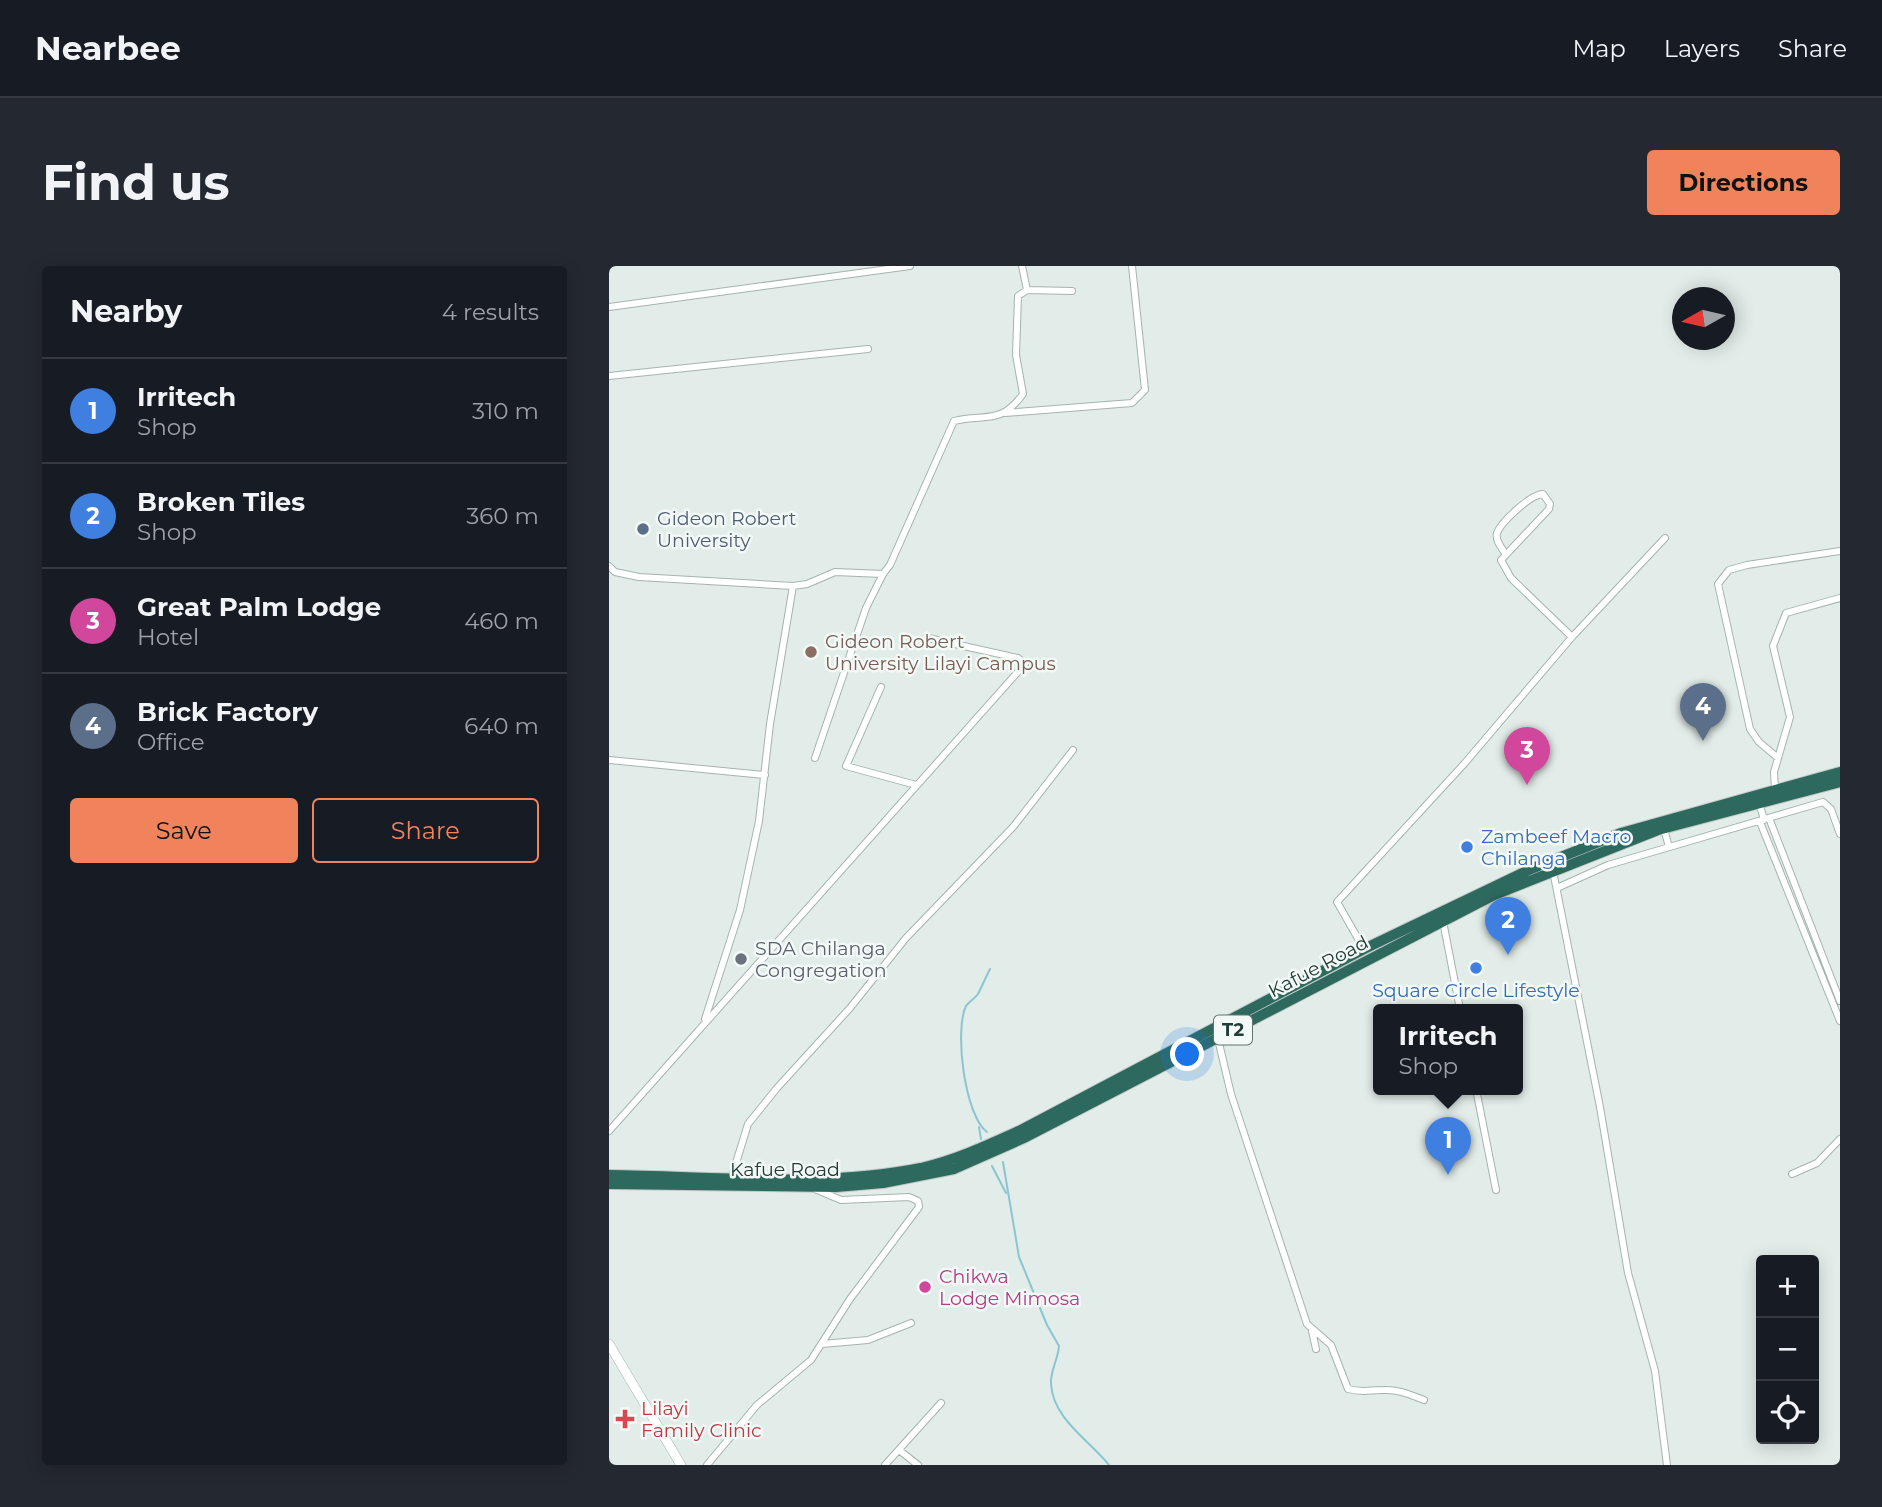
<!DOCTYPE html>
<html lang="en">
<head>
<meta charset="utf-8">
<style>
  :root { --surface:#171b24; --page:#242831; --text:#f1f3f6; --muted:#9ea1a6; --line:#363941; --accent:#f1835c }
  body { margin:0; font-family:Montserrat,sans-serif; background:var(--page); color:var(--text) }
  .controls { position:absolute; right:21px; bottom:21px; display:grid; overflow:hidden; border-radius:7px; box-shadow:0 4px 18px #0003 }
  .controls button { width:63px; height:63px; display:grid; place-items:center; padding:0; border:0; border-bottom:2px solid var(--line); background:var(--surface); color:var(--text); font:35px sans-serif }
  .compass { position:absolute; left:1063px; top:21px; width:63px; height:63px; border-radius:50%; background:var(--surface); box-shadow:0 4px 18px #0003; rotate:262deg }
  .you { position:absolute; left:579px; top:789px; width:24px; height:24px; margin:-18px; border:5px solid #fff; border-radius:50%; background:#1a73e8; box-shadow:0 0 0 10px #1a73e833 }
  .badge { display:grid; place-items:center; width:46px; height:46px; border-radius:50%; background:var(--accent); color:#fff; font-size:23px; font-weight:700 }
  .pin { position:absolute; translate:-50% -58px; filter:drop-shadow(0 2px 4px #0008) }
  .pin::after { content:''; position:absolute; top:37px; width:24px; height:21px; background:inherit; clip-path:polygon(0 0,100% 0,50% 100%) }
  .popup { position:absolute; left:764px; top:738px; width:150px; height:91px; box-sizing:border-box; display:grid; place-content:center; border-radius:7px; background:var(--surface); filter:drop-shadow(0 2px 5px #0005); font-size:23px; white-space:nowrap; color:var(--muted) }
  .popup b { font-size:26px; color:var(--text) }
  .popup::after { content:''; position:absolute; left:50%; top:100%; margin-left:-14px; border:14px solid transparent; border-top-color:var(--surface) }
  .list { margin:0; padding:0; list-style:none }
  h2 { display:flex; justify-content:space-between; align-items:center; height:91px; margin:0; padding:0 28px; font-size:30px }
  h2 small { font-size:23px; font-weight:400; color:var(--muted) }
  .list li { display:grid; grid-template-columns:46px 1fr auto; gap:21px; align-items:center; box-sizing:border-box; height:105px; padding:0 28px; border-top:2px solid var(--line) }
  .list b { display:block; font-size:26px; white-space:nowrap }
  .list p { margin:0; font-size:23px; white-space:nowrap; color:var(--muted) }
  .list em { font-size:23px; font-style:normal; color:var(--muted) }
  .actions { display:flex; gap:14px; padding:21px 28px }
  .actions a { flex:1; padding:16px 0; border:2px solid var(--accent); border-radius:7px; text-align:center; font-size:24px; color:var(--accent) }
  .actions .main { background:var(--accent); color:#111 }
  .icon { flex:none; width:38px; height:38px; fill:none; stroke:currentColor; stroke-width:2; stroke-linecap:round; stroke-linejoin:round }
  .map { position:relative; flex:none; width:1231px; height:1199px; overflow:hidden; border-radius:7px }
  header { display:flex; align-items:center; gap:42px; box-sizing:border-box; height:98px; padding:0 35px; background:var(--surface); border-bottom:2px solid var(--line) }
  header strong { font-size:33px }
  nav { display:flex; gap:38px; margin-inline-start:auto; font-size:24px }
  .intro { display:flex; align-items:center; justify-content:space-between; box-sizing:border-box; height:168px; padding:0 42px }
  h1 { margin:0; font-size:49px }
  .button { padding:18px 32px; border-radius:7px; background:var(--accent); color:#111; font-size:24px; font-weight:700 }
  main { display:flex; gap:42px; padding:0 42px }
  aside { flex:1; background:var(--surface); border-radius:7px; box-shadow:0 4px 18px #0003 }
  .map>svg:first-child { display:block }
</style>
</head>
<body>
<header>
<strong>Nearbee</strong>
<nav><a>Map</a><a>Layers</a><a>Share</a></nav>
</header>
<div class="intro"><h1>Find us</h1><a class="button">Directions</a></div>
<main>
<aside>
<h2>Nearby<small>4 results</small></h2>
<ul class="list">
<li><span class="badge" style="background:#3f7fe0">1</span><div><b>Irritech</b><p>Shop</p></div><em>310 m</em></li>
<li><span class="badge" style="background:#3f7fe0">2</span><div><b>Broken Tiles</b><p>Shop</p></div><em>360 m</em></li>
<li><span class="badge" style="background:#d1479c">3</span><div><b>Great Palm Lodge</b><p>Hotel</p></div><em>460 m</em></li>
<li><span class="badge" style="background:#5c6f8a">4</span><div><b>Brick Factory</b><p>Office</p></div><em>640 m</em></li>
</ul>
<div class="actions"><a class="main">Save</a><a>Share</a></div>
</aside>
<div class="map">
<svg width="1231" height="1199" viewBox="0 0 1231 1199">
  <rect width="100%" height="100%" fill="#e2ece8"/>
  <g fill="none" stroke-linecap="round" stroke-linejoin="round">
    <path stroke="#8bc5d1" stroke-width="2" d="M370 861 372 873
      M378 866C356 850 345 765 357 740 360 736 366 732 369 728 373 720 377 711 381 703
      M394 896 410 991 438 1059 450 1080C449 1094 441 1105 442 1118 444 1153 480 1174 500 1199
      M383 900 397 927"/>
    <g stroke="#a5b4af" stroke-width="8">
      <path id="street" d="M413 0 418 24
        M0 41 301 0
        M0 110 259 83
        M396 147 523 137 536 124 523 0
        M896 287C892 281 886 274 888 267 892 256 922 228 934 228L941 238 940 243 892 294 902 312 963 371
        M0 300 6 306 30 311 184 320 198 318 226 306 274 308 281 299 345 155C375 147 391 160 414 128L407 89 409 30 418 24 463 25
        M272 421 237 500 307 519
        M206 492 257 342 274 308
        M1169 492 1150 476 1141 463 1109 318 1120 304 1138 299 1231 285
        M0 494 156 509
        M1166 523 1165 506 1181 451 1164 380 1177 347 1231 332
        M1150 536 1155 554
        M1160 552 1231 735
        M1151 556 1231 755
        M1055 563 1060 581
        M944 605 991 841 1019 1007 1046 1105 1058 1199
        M948 622 999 599 1214 536 1222 543 1231 568
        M834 655 851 743
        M755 683 728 636 855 498 963 371 1056 272
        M96 753 131 644 150 555 161 458 184 320
        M609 773 622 828 698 1058 722 1079 739 1123C753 1127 760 1124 774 1124 789 1123 802 1129 815 1134
        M867 823 887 924
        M0 865 416 398 409 392 319 372
        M1183 908 1208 897 1231 873
        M123 910 139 858 168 822 241 742 297 672 404 561 464 484
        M703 1065 707 1083
        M213 1078 259 1074 302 1057
        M290 1184 309 1199
        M98 1199 148 1139 202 1094 241 1033 310 941 309 935 300 931 232 934 206 923
        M276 1199 332 1137"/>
    </g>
    <g stroke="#a1b8b0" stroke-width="10">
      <path id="secondary" d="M0 1078 72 1199"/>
    </g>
    <g stroke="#c1c9c7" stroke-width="12">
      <path id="highway" d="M0 909C101 910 213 922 312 902 347 894 379 879 412 864L755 683 922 603 1012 567 1231 506
        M0 918 227 921 274 917 345 903 415 872 885 629 1049 564 1231 516"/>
    </g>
    <use href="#street" stroke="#fff" stroke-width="6"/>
    <use href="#secondary" stroke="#fff" stroke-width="9"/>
    <use href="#highway" stroke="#2e695e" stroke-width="10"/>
  </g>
  <circle fill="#5c6f8a" stroke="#f3f9f6" stroke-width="2.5" cx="34" cy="263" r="7"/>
  <circle fill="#8d6e63" stroke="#f3f9f6" stroke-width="2.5" cx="202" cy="386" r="7"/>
  <g fill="#3f7fe0" stroke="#f3f9f6" stroke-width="2.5">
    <circle cx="858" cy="581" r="7"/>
    <circle cx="867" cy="702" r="7"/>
  </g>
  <circle fill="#6b7280" stroke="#f3f9f6" stroke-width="2.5" cx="132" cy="693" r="7"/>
  <circle fill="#d1479c" stroke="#f3f9f6" stroke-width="2.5" cx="316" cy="1021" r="7"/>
  <path fill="#e0444e" stroke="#f3f9f6" stroke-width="2.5" d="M12.5 1142.5h7v7h7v7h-7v7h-7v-7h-7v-7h7z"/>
  <g text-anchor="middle" stroke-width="5" stroke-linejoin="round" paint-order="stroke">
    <rect fill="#f3f9f6" stroke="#617570" stroke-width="2" x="605" y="749.5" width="38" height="29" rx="5"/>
    <g font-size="18" font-weight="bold" fill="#223d37">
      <text x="624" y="770">T2</text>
    </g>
    <g font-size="19" fill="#4e5e75" stroke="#f3f9f6" text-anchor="start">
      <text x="48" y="259">Gideon Robert<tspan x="48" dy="22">University</tspan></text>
    </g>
    <g font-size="19" fill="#785e54" stroke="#f3f9f6" text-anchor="start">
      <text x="216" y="382">Gideon Robert<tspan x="216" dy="22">University Lilayi Campus</tspan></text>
    </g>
    <g font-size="19" fill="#366cbe" stroke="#f3f9f6" text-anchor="start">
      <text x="872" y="577">Zambeef Macro<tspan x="872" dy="22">Chilanga</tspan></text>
      <text x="867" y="731" text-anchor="middle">Square Circle Lifestyle</text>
    </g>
    <g font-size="19" fill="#5b616d" stroke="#f3f9f6" text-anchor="start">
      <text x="146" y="689">SDA Chilanga<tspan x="146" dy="22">Congregation</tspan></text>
    </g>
    <g font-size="19" fill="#223d37" stroke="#f3f9f6">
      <text transform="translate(709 700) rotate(-28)" y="7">Kafue Road</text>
      <text x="176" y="910">Kafue Road</text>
    </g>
    <g font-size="19" fill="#b23c85" stroke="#f3f9f6" text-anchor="start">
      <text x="330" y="1017">Chikwa<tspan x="330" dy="22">Lodge Mimosa</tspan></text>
    </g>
    <g font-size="19" fill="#be3a42" stroke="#f3f9f6" text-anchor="start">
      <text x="32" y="1149">Lilayi<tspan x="32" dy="22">Family Clinic</tspan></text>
    </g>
  </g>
</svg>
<div class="controls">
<button>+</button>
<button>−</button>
<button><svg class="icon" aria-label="locate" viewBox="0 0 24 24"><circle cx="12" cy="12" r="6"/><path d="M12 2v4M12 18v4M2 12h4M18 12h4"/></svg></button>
</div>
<svg class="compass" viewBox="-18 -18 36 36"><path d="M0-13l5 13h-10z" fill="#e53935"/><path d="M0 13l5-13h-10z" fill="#9ea1a6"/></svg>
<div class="you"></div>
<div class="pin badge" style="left:839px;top:909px;background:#3f7fe0">1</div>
<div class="popup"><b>Irritech</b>Shop</div>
<div class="pin badge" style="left:899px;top:689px;background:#3f7fe0">2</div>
<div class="pin badge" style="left:918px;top:519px;background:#d1479c">3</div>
<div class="pin badge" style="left:1094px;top:475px;background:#5c6f8a">4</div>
</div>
</main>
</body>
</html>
